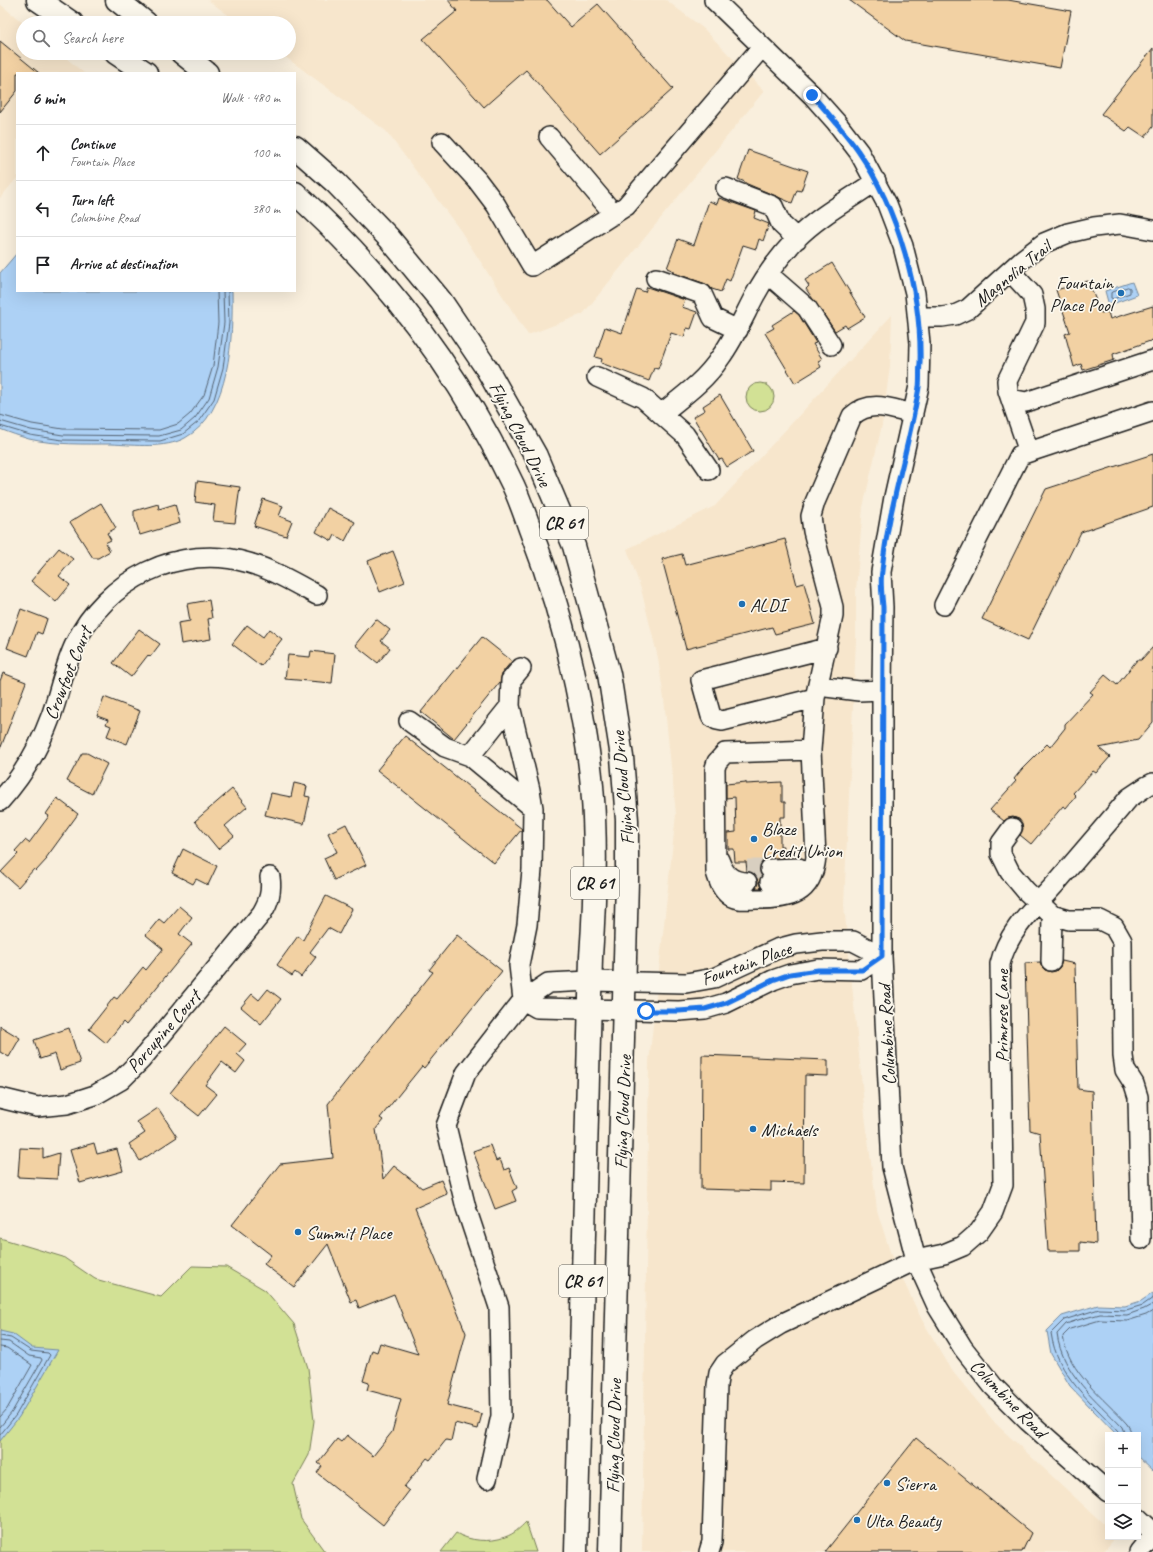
<!DOCTYPE html>
<html lang="en">
<head>
<meta charset="utf-8">
<style>
  :root { --surface:#fff; --page:#f2f2f2; --text:#202124; --muted:#757577; --line:#e0e0e0 }
  body { margin:0; font-family:Caveat,sans-serif; background:var(--page); color:var(--text) }
  .controls { position:absolute; right:12px; bottom:12px; display:grid; overflow:hidden; border-radius:0px; box-shadow:0 4px 16px #0002 }
  .controls button { width:36px; height:36px; display:grid; place-items:center; padding:0; border:0; border-bottom:1px solid var(--line); background:var(--surface); color:var(--text); font:20px sans-serif }
  .stop { position:absolute; width:12px; height:12px; margin:-9px; border:3px solid #1a73e8; border-radius:50%; background:#fff }
  .stop.end { background:#1a73e8; border-color:#fff; box-shadow:0 1px 4px #0008 }
  .list { margin:0; padding:0; list-style:none }
  h2 { display:flex; justify-content:space-between; align-items:center; height:52px; margin:0; padding:0 16px; font-size:17px }
  h2 small { font-size:13px; font-weight:400; color:var(--muted) }
  .list li { display:grid; grid-template-columns:26px 1fr auto; gap:12px; align-items:center; box-sizing:border-box; height:56px; padding:0 16px; border-top:1px solid var(--line) }
  .list b { display:block; font-size:15px; white-space:nowrap }
  .list p { margin:0; font-size:13px; white-space:nowrap; color:var(--muted) }
  .list em { font-size:13px; font-style:normal; color:var(--muted) }
  .icon { flex:none; width:22px; height:22px; fill:none; stroke:currentColor; stroke-width:2; stroke-linecap:round; stroke-linejoin:round }
  .map { position:relative; flex:none; width:1153px; height:1552px; overflow:hidden }
  .search { position:absolute; background:var(--surface); box-shadow:0 4px 16px #0002; left:16px; top:16px; width:280px; height:44px; display:flex; align-items:center; gap:10px; box-sizing:border-box; padding:0 14px; border-radius:22px; color:var(--muted); font-size:15px }
  .panel { position:absolute; background:var(--surface); box-shadow:0 4px 16px #0002; left:16px; top:72px; width:280px; height:220px; border-radius:0px }
  .map>svg:first-child { display:block }
</style>
</head>
<body>
<div class="map">
<svg width="1153" height="1552" viewBox="0 0 1153 1552">
  <rect width="100%" height="100%" fill="#f9efdd"/>
  <filter id="ink" filterUnits="userSpaceOnUse"><feTurbulence type="fractalNoise" baseFrequency=".025" numOctaves="2"/><feDisplacementMap in="SourceGraphic" scale="8" xChannelSelector="R" yChannelSelector="G"/><feConvolveMatrix kernelMatrix="1 2 1 2 8 2 1 2 1" color-interpolation-filters="sRGB"/></filter>
  <g filter="url(#ink)">
    <path fill="#f7e6cc" d="M208 0H666L704 29 764 91 583 314 528 335 460 230 386 131 280 53H289V23H239Z
      M0 4 23 23V53H60L84 73H17V178L0 198Z
      M892 315 890 366 882 425 863 507 856 590V640L844 905 865 1115 877 1210 891 1255 922 1320 953 1372 996 1424 1108 1528V1537H1116L1103 1552H642L649 1062 676 814 664 699 658 658 641 589 627 549 715 506Z"/>
    <path fill="#d2e195" stroke="#777e58" d="M746 397a14 14 0 1 1 28 0a14 14 0 1 1-28 0Z
      M0 1238 63 1257 95 1279 161 1297 192 1266 226 1267 265 1290 294 1324 308 1368 314 1421 309 1455 293 1484 301 1519 325 1552H0Z
      M526 1522 536 1552H441L456 1533C469 1541 490 1543 505 1537 514 1534 520 1528 526 1522Z"/>
    <path fill="#add1f5" stroke="#73899e" d="M17 253V291H232C233 336 231 413 185 438 165 449 134 445 111 444 84 444 55 445 29 439 19 436 10 433 0 429V273Z
      M1132 282 1137 295 1112 304 1108 302 1105 291Z
      M1153 1293V1471L1138 1457V1435H1117L1070 1386 1051 1354 1047 1331 1062 1316 1098 1305 1125 1306 1141 1301Z
      M0 1331 13 1334 32 1348 58 1350 19 1417 0 1441Z"/>
    <g fill="none" stroke-linecap="round" stroke-linejoin="round">
      <path stroke="#566473" stroke-width="1" d="M1128 287 1130 288V293L1113 299 1111 298V293Z
        M0 415 32 424 63 429 159 430 178 424 190 414 204 395 213 366 218 323 217 291
        M0 421 31 430 63 435 159 436 181 430 195 418 209 398 218 367 224 323 223 291
        M0 426 30 435 62 440 160 441 183 434 198 422 214 399 223 368 229 323 228 291
        M0 1336 11 1338 31 1351 48 1353 50 1355 16 1415 0 1435
        M0 1341 9 1342 29 1356 41 1358 42 1360 12 1412 0 1427
        M0 1347 7 1348 32 1365 7 1409 0 1417
        M1120 1435 1118 1431C1090 1400 1057 1376 1051 1333L1064 1320 1099 1309 1126 1310 1143 1305 1153 1298
        M1125 1435 1122 1427C1097 1400 1062 1374 1057 1334L1066 1324 1078 1320 1100 1314 1127 1315 1144 1309 1153 1304
        M1131 1435 1130 1429 1127 1424C1104 1398 1068 1373 1063 1336L1070 1329 1100 1320 1127 1321 1146 1315 1153 1311"/>
    </g>
    <path fill="#f2d1a3" stroke="#1c1c1c" d="M448 0H547L571 27 598 4 673 89 600 154 526 70 484 107 423 39 457 11Z
      M849 0H1008L1071 11 1060 68 905 41Z
      M0 41 39 73H17V91L0 112Z
      M1153 48V127L1145 137 1130 127 1126 131 1101 114Z
      M748 150 808 171 801 191 797 190 792 203 745 183V182L738 179Z
      M719 198 756 211 754 218 769 224 763 241 759 239 756 249 743 245 730 281 726 279 721 292 712 289 706 284 674 273V271L667 268 678 239 694 245 709 201 717 204Z
      M832 263 865 317 847 328 845 325 835 331 806 289 809 286 805 280Z
      M1088 281 1101 313 1108 312 1110 319 1153 306V340L1113 354 1114 360 1083 370 1081 364 1074 367 1065 334 1070 332 1056 290Z
      M647 287 685 300 682 307 697 312 691 329 687 328 684 337 671 333 658 369 654 368 649 381 601 363 602 359 595 357 605 327 622 333 637 289 645 292Z
      M794 311 799 315 816 343 813 344 822 359 818 361 821 367 795 383 765 333 774 328 772 325Z
      M720 395 753 451 727 467 722 459 719 460 693 417 705 410 703 406Z
      M1153 454V507L1081 532 1028 640 982 619 1046 489Z
      M197 481 240 487 235 523 213 521 215 505 195 502Z
      M263 499 283 506 279 516 292 521 286 536 254 526Z
      M101 503 116 528 107 533 111 540 105 543 110 551 98 558H93L70 522Z
      M158 504 159 509 175 504 180 523 140 535 134 516V511Z
      M328 508 355 522 345 541 335 535 332 541 316 532Z
      M785 539 797 585 804 583 815 624 775 634 772 627 686 649 662 559 682 554 685 565Z
      M59 548 73 559 59 576 70 585 56 602 31 581Z
      M393 551 405 582 380 592 368 561Z
      M209 600 212 618 208 619 211 639 181 644 178 623 190 621 187 604Z
      M21 609 47 619 42 634 37 632 28 656 7 648Z
      M376 619 390 630 381 641 390 648 378 663 355 645Z
      M247 625 263 637 269 629 282 639 261 666 232 644Z
      M139 629 160 644 150 657 148 655 131 677 113 663Z
      M482 637 512 661 502 673 500 682 454 739 421 712Z
      M1153 647V722L1138 740 1099 748 1110 757 1096 773 1093 771 1073 793 1076 796 1066 808 1063 806 1031 844 1020 835 1023 829 1022 823 1019 819 1013 817 1008 818 1004 821 990 810 1016 781 1014 779 1022 769 1047 744 1050 747 1065 728V724L1093 694 1090 692 1105 675 1117 685 1137 660H1141Z
      M311 651 335 654 332 683 285 679 288 655 310 657Z
      M3 673 26 682 1 747H0V681Z
      M104 697 140 711 127 744 107 736 111 726 106 724 108 720 97 716Z
      M405 736 522 829 494 863 377 770Z
      M82 753H87L107 764 92 794 67 781Z
      M746 782V784L782 782V802H785V817H780V846H783V858H769L764 860 761 864 759 870 761 876 759 882 761 888H756L758 883 757 878 753 873 747 871 746 862H735L734 849H728V833L736 832 735 797 726 798V784Z
      M294 783 307 786 305 796 310 797 304 824 265 815 271 793 291 797Z
      M232 789 247 807 225 826 234 836 218 849 195 821Z
      M57 798 78 814 46 858 47 859 36 871 34 869 18 887 1 872 18 854 15 851 25 840 29 843 49 816 46 814Z
      M346 824 366 865 334 880 324 858 337 852 328 833Z
      M183 849 217 866 208 885 196 879 193 884 172 873Z
      M326 896 352 909 339 934 328 928 310 952 316 957 301 977 295 972 292 976 277 965 298 936 303 940Z
      M179 906 192 917 179 934 192 944 126 1025 123 1022 106 1043 89 1029 114 997 117 999 143 967 146 970 163 949 146 935 159 919 164 923Z
      M457 935 502 971 424 1068 422 1066 380 1118 383 1120 376 1129 383 1179 394 1166 422 1188 441 1180 447 1194 415 1208 466 1333 447 1405 482 1414 478 1429 455 1423 451 1441 446 1440 430 1460 427 1458 404 1487 409 1491 383 1525 317 1473 322 1466 318 1463 337 1439 341 1442 347 1435 373 1456 392 1432 401 1399 367 1390 369 1383 363 1381 372 1350 377 1352 380 1343 418 1354 394 1294 359 1308 356 1300 351 1302 328 1244 294 1287 264 1264 271 1255 232 1225 280 1164 333 1158 328 1104 433 972 429 970Z
      M1062 961 1075 964 1078 1089 1092 1091 1096 1244 1080 1242V1251H1048L1040 1133 1030 1130 1025 963 1040 962 1042 967 1045 970 1051 972 1056 971 1060 967Z
      M268 989 281 999 261 1024 241 1007 252 994 259 1000Z
      M0 1026 20 1038 9 1057 0 1052Z
      M224 1026 246 1044 237 1054 245 1061 236 1073 222 1062 205 1085 217 1094 199 1116 170 1093Z
      M69 1028 80 1063 60 1070 55 1054 40 1059 34 1040Z
      M702 1055 828 1060V1076L805 1075 804 1183 771 1182V1191L701 1189Z
      M158 1108 177 1137 140 1161 129 1144 145 1133 137 1122Z
      M94 1143 97 1154 117 1149 123 1171 80 1183 70 1150Z
      M490 1145 496 1161 500 1159 504 1170 509 1168 517 1188 512 1191 516 1201 495 1209 473 1151Z
      M20 1148 43 1149V1158L59 1153 57 1179 18 1177Z
      M916 1438 1031 1533 1022 1552H825Z"/>
    <g fill="none" stroke-linecap="round" stroke-linejoin="round">
      <path stroke="#d8cfc0" stroke-width="19" stroke-dasharray="19 10" stroke-linecap="butt" d="M747 869H770"/>
      <g stroke="#1c1c1c" stroke-width="22">
        <path id="minor" d="M714 0 812 95 836 122 859 152 887 204 903 246 915 293 920 343 919 386 894 497 881 572 883 607 882 690V956L892 1167 916 1260 937 1306 963 1348 993 1386 1028 1421 1108 1492
          M549 137 614 214
          M442 142 477 180 496 205 532 266 626 206 762 47
          M726 188 773 206 781 224 797 239
          M1010 271 1032 295 1035 309V323L1007 381 1008 391 1029 452 1153 411
          M768 274 807 308 831 345
          M656 278 702 294 713 318 738 330
          M918 317H942L955 315 968 309 1023 259 1044 243 1068 233 1094 227 1120 224 1153 230
          M597 377 643 398 685 435 709 470
          M1011 399 1026 402 1153 360
          M661 414C682 397 705 381 720 358 734 339 743 318 754 297 765 276 781 255 797 238 820 215 849 200 876 181
          M944 605 1020 455 1029 452
          M818 686 859 691 882 690
          M815 698 722 721 717 720 711 716 701 680 827 648
          M510 706 511 680 521 668
          M409 721 445 747 470 756
          M811 750 725 753 717 762 715 768 716 872C719 882 722 890 730 896 738 901 748 899 757 899 790 899 812 895 816 857L811 750 815 698 833 616V607L813 531 811 516 815 502 852 416C871 399 891 409 913 414
          M0 801C22 777 40 746 51 716 60 692 64 667 75 644 105 580 180 542 249 563 273 570 295 583 317 595
          M1012 828 1001 843V854L1010 872 1026 891 1052 915 1069 920H1100L1114 927 1122 941 1123 1056 1125 1070 1134 1084 1138 1097 1141 1239
          M719 860C724 874 731 882 747 882
          M770 869 799 868
          M770 882 801 880 811 869
          M1051 961 1052 915
          M523 1000 519 965 527 925 532 870 533 808 530 790 510 706 470 756 533 808
          M523 1000 537 1008 679 1011 705 1009 726 1003 773 980 790 974 818 969 861 970 882 956
          M0 1098 37 1107 67 1104 95 1095 121 1080 141 1060 262 913C269 901 272 892 270 877
          M487 1479 501 1416 499 1307 466 1208 446 1126 466 1073 523 1000 548 983 590 981 686 983 714 978 777 949 796 944 822 941H853L882 956
          M1138 1518 1153 1532
          M709 1552 712 1542 717 1385 719 1373 725 1364 755 1340 781 1324 916 1260 944 1254 963 1246 979 1232 993 1212 1003 1185 1000 964C1008 930 1035 907 1057 882 1081 854 1105 826 1129 798L1147 786 1153 783
          M1139 1552 1153 1535"/>
      </g>
      <g stroke="#1c1c1c" stroke-width="25">
        <path id="major" d="M38 0 72 23
          M117 0 146 23
          M116 53 146 73
          M182 53 207 73
          M295 147 336 183 389 238 441 301 487 369 536 456 574 546 609 674 622 757 627 820V880L610 1552
          M295 193C387 276 460 373 513 485 520 500 525 515 530 529 550 580 565 631 576 685 583 718 589 752 592 786 597 843 595 900 591 957L576 1552"/>
      </g>
      <use href="#minor" stroke="#fbf7ec" stroke-width="19"/>
      <use href="#major" stroke="#fbf7ec" stroke-width="22"/>
    </g>
  </g>
  <g fill="none" stroke-linecap="round" stroke-linejoin="round" filter="url(#ink)">
    <path stroke="#1a73e8" stroke-width="5" d="M646 1011H679L705 1009 726 1003 773 980 790 974 818 970H862L882 956 883 607C882 595 880 582 882 571 888 508 909 449 919 387 920 379 919 371 920 363 922 293 898 209 858 151 844 131 828 113 812 95"/>
  </g>
  <g fill="#1f6fb2" stroke="#fbf7ec" stroke-width="1.5">
    <circle cx="1121" cy="293" r="4"/>
    <circle cx="742" cy="604" r="4"/>
    <circle cx="754" cy="839" r="4"/>
    <circle cx="753" cy="1129" r="4"/>
    <circle cx="298" cy="1232" r="4"/>
    <circle cx="887" cy="1483" r="4"/>
    <circle cx="857" cy="1520" r="4"/>
  </g>
  <g text-anchor="middle" stroke-width="3.5" stroke-linejoin="round" paint-order="stroke">
    <g fill="#fbf7ec" stroke="#5f5e5a" stroke-width="1">
      <rect x="540" y="507" width="48" height="32" rx="3"/>
      <rect x="571" y="867" width="48" height="32" rx="3"/>
      <rect x="559" y="1265" width="48" height="32" rx="3"/>
    </g>
    <g font-size="18" font-weight="bold" fill="#1c1c1c">
      <text x="564" y="529">CR 61</text>
      <text x="595" y="889">CR 61</text>
      <text x="583" y="1287">CR 61</text>
    </g>
    <g font-size="19" fill="#1c1c1c" stroke="#fbf7ec">
      <text transform="translate(1012 273) rotate(-39)" y="7">Magnolia Trail</text>
      <text transform="translate(521 434) rotate(63)" y="7">Flying Cloud Drive</text>
      <text transform="translate(67 673) rotate(-68)" y="7">Crowfoot Court</text>
      <text transform="translate(622 788) rotate(-95)" y="7">Flying Cloud Drive</text>
      <text transform="translate(746 963) rotate(-20)" y="7">Fountain Place</text>
      <text transform="translate(1001 1016) rotate(-90)" y="7">Primrose Lane</text>
      <text transform="translate(163 1031) rotate(-49)" y="7">Porcupine Court</text>
      <text transform="translate(886 1035) rotate(-93)" y="7">Columbine Road</text>
      <text transform="translate(622 1112) rotate(-88)" y="7">Flying Cloud Drive</text>
      <text transform="translate(1009 1398) rotate(46)" y="7">Columbine Road</text>
      <text transform="translate(613 1436) rotate(-89)" y="7">Flying Cloud Drive</text>
    </g>
    <g font-size="19" fill="#1c1c1c" stroke="#fbf7ec" text-anchor="start">
      <text x="1113" y="289" text-anchor="end">Fountain<tspan x="1113" dy="22">Place Pool</tspan></text>
      <text x="750" y="611">ALDI</text>
      <text x="762" y="835">Blaze<tspan x="762" dy="22">Credit Union</tspan></text>
      <text x="761" y="1136">Michaels</text>
      <text x="306" y="1239">Summit Place</text>
      <text x="895" y="1490">Sierra</text>
      <text x="865" y="1527">Ulta Beauty</text>
    </g>
  </g>
</svg>
<div class="controls">
<button>+</button>
<button>−</button>
<button><svg class="icon" aria-label="layers" viewBox="0 0 24 24"><path d="M12 4l9 5-9 5-9-5zM3 14l9 5 9-5"/></svg></button>
</div>
<div class="stop" style="left:646px;top:1011px"></div>
<div class="stop end" style="left:812px;top:95px"></div>
<div class="search"><svg class="icon" aria-label="search" viewBox="0 0 24 24"><circle cx="10" cy="10" r="6"/><path d="M15 15l6 6"/></svg>Search here</div>
<section class="panel">
<h2>6 min<small>Walk · 480 m</small></h2>
<ul class="list">
<li><svg class="icon" aria-label="ahead" viewBox="0 0 24 24"><path d="M12 20V5M6 11l6-6 6 6"/></svg><div><b>Continue</b><p>Fountain Place</p></div><em>100 m</em></li>
<li><svg class="icon" aria-label="left" viewBox="0 0 24 24"><path d="M17 20v-9H6M10 6l-5 5 5 5"/></svg><div><b>Turn left</b><p>Columbine Road</p></div><em>380 m</em></li>
<li><svg class="icon" aria-label="arrive" viewBox="0 0 24 24"><path d="M6 21V4h12l-3 4 3 4H6"/></svg><div><b>Arrive at destination</b></div></li>
</ul>
</section>
</div>
</body>
</html>
